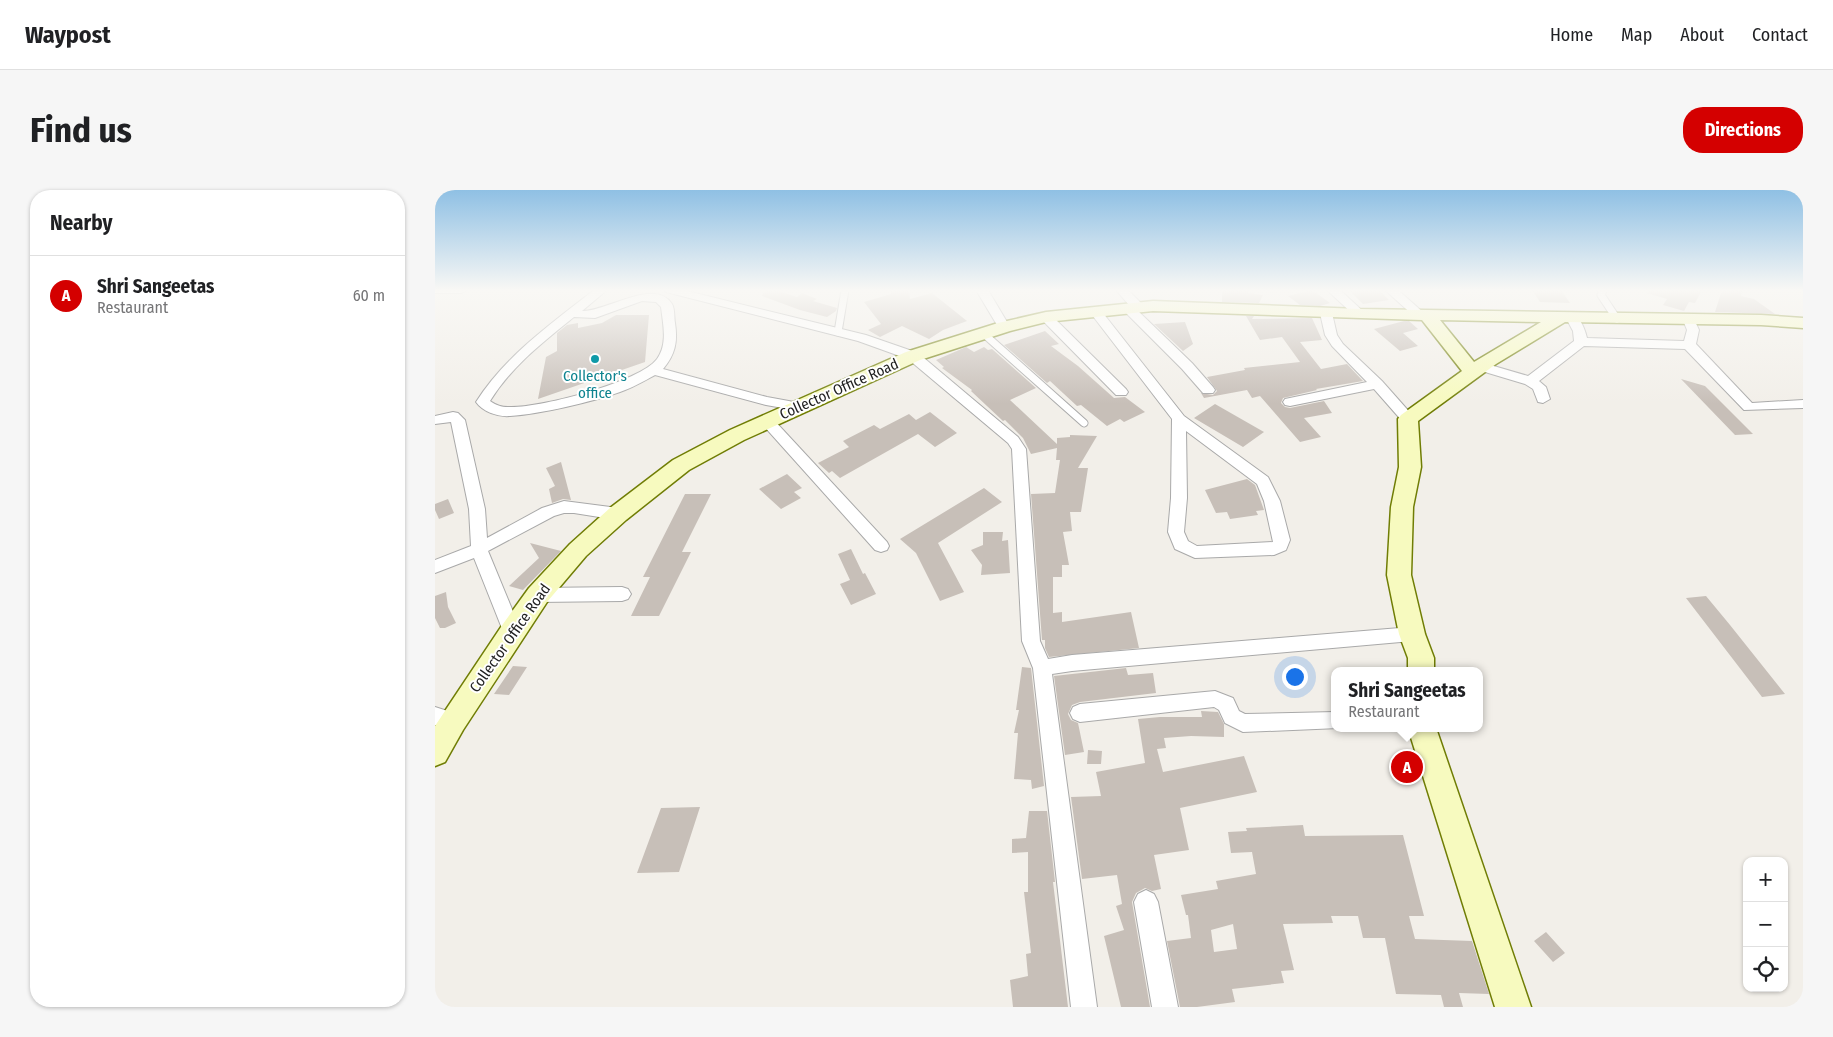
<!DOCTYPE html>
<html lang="en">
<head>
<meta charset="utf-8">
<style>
  :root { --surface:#fff; --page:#f6f6f6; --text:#202124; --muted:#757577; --line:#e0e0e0; --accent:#d40000 }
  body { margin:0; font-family:"Fira Sans Condensed",sans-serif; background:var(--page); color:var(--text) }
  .controls { position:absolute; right:15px; bottom:15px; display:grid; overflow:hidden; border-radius:10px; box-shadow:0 1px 4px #0004 }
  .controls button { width:45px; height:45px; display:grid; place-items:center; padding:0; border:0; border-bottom:1px solid var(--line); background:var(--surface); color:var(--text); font:25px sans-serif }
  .you { position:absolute; left:859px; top:486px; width:18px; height:18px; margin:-12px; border:4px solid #fff; border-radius:50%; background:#1a73e8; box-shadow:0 0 0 8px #1a73e833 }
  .badge { display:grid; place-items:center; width:32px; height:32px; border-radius:50%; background:var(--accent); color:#fff; font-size:16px; font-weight:700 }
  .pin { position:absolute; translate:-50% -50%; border:2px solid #fff; box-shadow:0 1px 5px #0006 }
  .popup { position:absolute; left:896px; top:477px; width:152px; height:65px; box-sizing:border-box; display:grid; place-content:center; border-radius:10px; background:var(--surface); filter:drop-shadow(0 1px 4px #0005); font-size:16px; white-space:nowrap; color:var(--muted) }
  .popup b { font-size:19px; color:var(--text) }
  .popup::after { content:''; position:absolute; left:50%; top:100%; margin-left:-10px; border:10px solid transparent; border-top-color:var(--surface) }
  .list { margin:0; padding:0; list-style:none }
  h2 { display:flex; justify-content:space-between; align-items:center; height:65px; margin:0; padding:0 20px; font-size:21px }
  h2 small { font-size:16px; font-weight:400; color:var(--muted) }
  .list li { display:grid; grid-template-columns:32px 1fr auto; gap:15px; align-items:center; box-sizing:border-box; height:80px; padding:0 20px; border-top:1px solid var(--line) }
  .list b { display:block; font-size:19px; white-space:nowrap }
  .list p { margin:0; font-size:16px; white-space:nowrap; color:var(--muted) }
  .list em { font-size:16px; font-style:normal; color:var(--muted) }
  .icon { flex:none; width:28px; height:28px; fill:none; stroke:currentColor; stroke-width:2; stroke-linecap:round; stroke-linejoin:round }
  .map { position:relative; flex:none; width:1368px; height:817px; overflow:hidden; border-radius:20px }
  header { display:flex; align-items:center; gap:30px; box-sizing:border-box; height:70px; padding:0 25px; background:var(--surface); border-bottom:1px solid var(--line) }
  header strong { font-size:24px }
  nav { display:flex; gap:28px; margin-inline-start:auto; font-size:18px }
  .intro { display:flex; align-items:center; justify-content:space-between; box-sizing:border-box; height:120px; padding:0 30px }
  h1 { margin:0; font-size:35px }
  .button { padding:12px 22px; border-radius:20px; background:var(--accent); color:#fff; font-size:18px; font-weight:700 }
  main { display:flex; gap:30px; padding:0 30px }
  aside { flex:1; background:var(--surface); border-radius:20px; box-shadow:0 1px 4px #0004 }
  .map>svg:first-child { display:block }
</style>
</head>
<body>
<header>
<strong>Waypost</strong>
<nav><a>Home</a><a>Map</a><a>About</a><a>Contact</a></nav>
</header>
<div class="intro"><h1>Find us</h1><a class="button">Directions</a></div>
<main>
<aside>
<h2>Nearby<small></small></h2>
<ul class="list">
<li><span class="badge">A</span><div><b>Shri Sangeetas</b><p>Restaurant</p></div><em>60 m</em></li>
</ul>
</aside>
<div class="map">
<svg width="1368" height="817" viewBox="0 0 1368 817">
  <rect width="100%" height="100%" fill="#f2efe9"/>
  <path fill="#c7bfb8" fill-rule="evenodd" d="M329 100H340L362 107 367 103 382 109 378 111 402 118 401 121 392 127 365 120 327 106Z
    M456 100H474L475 109 497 103 532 131 508 140 494 149 467 136 445 147 433 140 446 134 429 112 456 104Z
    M787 100 813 101V103L828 105 824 113 787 112Z
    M877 100 895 113 885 116 865 115 853 106Z
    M914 100H944L954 110 928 114Z
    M1097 100H1126L1135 113 1105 112Z
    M1213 100H1267L1260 113 1254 112 1249 121 1228 115 1232 109 1212 103Z
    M1287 100H1307L1306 106 1319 109 1340 124 1280 122Z
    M181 125H214L210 172 103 209 111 167 122 161V143L132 135 143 133V138L167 133Z
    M811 126H819L817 129 877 128 887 150 865 152 886 179 912 174 928 191 881 199 882 200 848 208 846 213 850 217 855 218 889 211 897 223 869 228 886 247 865 252 825 206 817 208 812 200 769 208 766 203 778 205 782 201 772 187 810 180 809 178 865 172 847 147 825 150Z
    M969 131H974L983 139 968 143 983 156 965 161 939 139Z
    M750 132 758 154 748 161 719 134Z
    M610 141 624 154 616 156 643 176 679 208 690 207 710 222 689 232 685 229 672 236 646 215 642 216 615 191 612 193 569 155Z
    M531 157 539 162 549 157 553 160 557 159 601 198 575 210 622 254V248L635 247V245L662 246 643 278H653L646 322H635L637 341 628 342 634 375H627V387H618V423L627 422V432L696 422 704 458 614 467 610 458V450H607L596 304 620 303 625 270H621L622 258 596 264 588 248 570 230 568 231 536 201 537 200 507 178 509 177 501 170Z
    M1246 189 1270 196 1318 244 1300 245Z
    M780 214 829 242 808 257 759 228Z
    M495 222 522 243 500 257 483 244 405 288 397 281 394 283 383 273 414 257 408 251 439 235 445 239 474 224 481 230Z
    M126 272 136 310 128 309 117 313 114 299 120 296 111 278Z
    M352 284 367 298 359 302 366 308 346 319 324 299Z
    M812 289 820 295 829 320 821 321 823 325 795 329 792 322 781 323 770 300Z
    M549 298 567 312 503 353 529 402 505 411 481 363 465 349Z
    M250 304H276L247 362H256L224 426H196L215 387H208Z
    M13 309 19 323 4 329 0 320V314Z
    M548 342H568L567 351 573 350 575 383 546 385 547 375 536 360 548 355Z
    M95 353 126 361 88 400 74 396 104 368Z
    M416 359 428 384 430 383 441 404 416 415 405 394 415 390 403 364Z
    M11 402 13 417 21 433 10 438H5L0 428V406Z
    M1271 406 1295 435 1350 504 1327 507 1251 408Z
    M78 476 92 477 74 505 59 504Z
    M587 477 596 478 609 596 597 599 596 590 579 589 583 543H579L584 520H581Z
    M691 478 693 485 718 483 721 503 645 512 637 515 633 524 636 530 643 533 649 562 630 565 619 486Z
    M766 521 783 522 789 534V547L756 546 729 548 731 558 722 559 728 582 809 566 822 602 745 618 754 660 719 665 726 699 717 701 710 698 701 703 697 712 715 817H686L669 746 689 740 681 716 687 714 682 685 647 689 636 607 666 606 661 582 710 573 703 529 725 527H767Z
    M653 560 667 561 666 574H652Z
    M265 617 244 682 202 683 226 618Z
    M594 621H612L620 692H618L633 817H578L575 790 593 786 591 764 596 763 589 702H593V662L577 663V649L591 648Z
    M868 635 870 646 968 645 989 726H974L980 749 1037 751 1054 804 1024 803 1028 817H1009L1006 805 961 804 950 748H928L923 726H896L898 733 848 734 859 780 846 781 849 793 797 799 800 812 762 817H745L732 751 756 748 753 725H751L746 705 783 699 781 691 821 684 817 662 796 663 793 642 812 641 811 638ZM798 734 802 759 779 762 776 740Z
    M1111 742 1130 763 1118 772 1099 751Z"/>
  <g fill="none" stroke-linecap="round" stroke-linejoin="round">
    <g stroke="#a9a9a9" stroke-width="9">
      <path id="lane" d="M1168 100 1166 105 1182 129
        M403 142 410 100
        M549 144 649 233"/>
    </g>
    <g stroke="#a9a9a9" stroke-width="2">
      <path id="street" d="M0 100H32L26 103H0Z
        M159 100H172L147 121C171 122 220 87 237 114 240 119 239 128 240 133 243 152 240 165 228 179L332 207 370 214 372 217 370 220 365 221 331 215 220 185C209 191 197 198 185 202 156 212 106 224 75 226 63 227 48 222 41 212 71 165 116 134 159 100ZM207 111 221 112 226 117C228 134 233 154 222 169 205 192 102 219 73 217 66 217 61 215 55 211 76 177 108 152 139 127L160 128Z
        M229 100H248L431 145 483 163 583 247 591 259 605 451 613 469 637 465 977 437 983 439 986 444 983 449 977 451 637 481 617 484 662 817H636L598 478 587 451 577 259 573 253 473 169 423 151 231 102Z
        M541 100H553L575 137 573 140H565Z
        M681 100H693L707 114 709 117 707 120H702L757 173 778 197 780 200 778 203H768L747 179 689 121 687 118 689 115H694Z
        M892 100H905L931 124 929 127H921Z
        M950 100H963L990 124 988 127H980Z
        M660 117 664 118 749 226 833 287 845 311 855 350 851 360 839 365 760 368 740 359 733 342 736 308 737 229 654 121ZM751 241 822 294 829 311 838 352 762 356 753 351 749 342 752 308Z
        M891 119 897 123 902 145 908 154 947 191 978 226 980 229 978 232H968L939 199 855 216 850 215 848 212 850 209 932 192 897 156 890 145 885 123Z
        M611 123 615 124 691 199 693 202 691 205H681L607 130 605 127Z
        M1137 124C1146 127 1150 140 1152 148L1249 151 1252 140 1248 130 1254 126 1258 127 1264 140 1261 154 1317 213 1368 210V218L1309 220 1250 159 1149 156 1104 191 1111 197 1115 209 1108 213 1103 212 1098 199 1090 194 1040 179 1038 176 1045 172 1093 186 1139 151 1138 141 1131 128Z
        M18 222 23 223 30 230 50 319 52 348 107 318 129 311 183 318 189 320 191 324 189 328 183 330 139 323H129L119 326 53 361 86 441 83 446 77 448 71 446 68 441 39 368 0 383V370L36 356 34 319 16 232 0 234V226Z
        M332 227 337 228 452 352 454 356 452 360 446 362 440 360 327 234 325 231 327 228Z
        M187 397 193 399 196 404 193 409 187 411 103 412 97 410 94 405 97 400 103 398Z
        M780 501 798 508 804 521 810 524 900 522V538H904L808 542 790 533 784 520 779 517 645 532 638 529 635 523 638 517 645 514Z
        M0 517 25 525 28 531 25 537 18 540 0 535Z
        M711 700 719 704 723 712 743 817H717L699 712 703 704Z"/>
    </g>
    <g stroke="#707d05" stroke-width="3">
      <path id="secondary" d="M718 111 925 119 1326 125 1368 128V138L1326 135 1130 132 1061 174 983 231 986 277 978 317 976 385 990 444 999 468V481H973V468L964 444 952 385 956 317 964 277 963 229 966 225 1027 181 987 130 718 121 611 132 575 141 485 170 309 250 254 280 191 330 151 366 112 412 28 540 10 572 0 576V536L68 434 94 398 135 354 175 318 238 270 295 240 471 162 563 133 611 122ZM1005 130 1106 132 1039 172Z
        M973 538H1001L1096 817H1060Z"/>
    </g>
    <use href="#lane" stroke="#fff" stroke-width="7"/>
    <use href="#street" fill="#fff" fill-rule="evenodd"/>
    <use href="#secondary" fill="#f7fabf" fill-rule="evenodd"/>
  </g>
  <linearGradient id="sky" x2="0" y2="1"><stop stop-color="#8fc0e4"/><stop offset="0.47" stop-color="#f9f8f5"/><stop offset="1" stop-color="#f9f8f5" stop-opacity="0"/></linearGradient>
  <rect width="1368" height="214" fill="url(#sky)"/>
  <circle fill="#0f9aa8" stroke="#fff" stroke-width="2" cx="160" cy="169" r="5"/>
  <g text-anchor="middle" stroke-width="4" stroke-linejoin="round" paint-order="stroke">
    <g font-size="15" fill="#0d838f" stroke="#fff">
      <text x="160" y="191">Collector's<tspan x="160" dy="17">office</tspan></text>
    </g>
    <g font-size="15" fill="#222" stroke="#fff">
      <text transform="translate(404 199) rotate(-24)" y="5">Collector Office Road</text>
      <text transform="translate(75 448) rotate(-55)" y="5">Collector Office Road</text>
    </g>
  </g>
</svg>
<div class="controls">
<button>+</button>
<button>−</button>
<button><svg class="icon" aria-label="locate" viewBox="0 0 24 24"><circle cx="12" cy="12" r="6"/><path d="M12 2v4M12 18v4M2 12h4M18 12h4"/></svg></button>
</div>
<div class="you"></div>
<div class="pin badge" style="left:972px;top:577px">A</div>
<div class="popup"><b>Shri Sangeetas</b>Restaurant</div>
</div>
</main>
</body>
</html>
